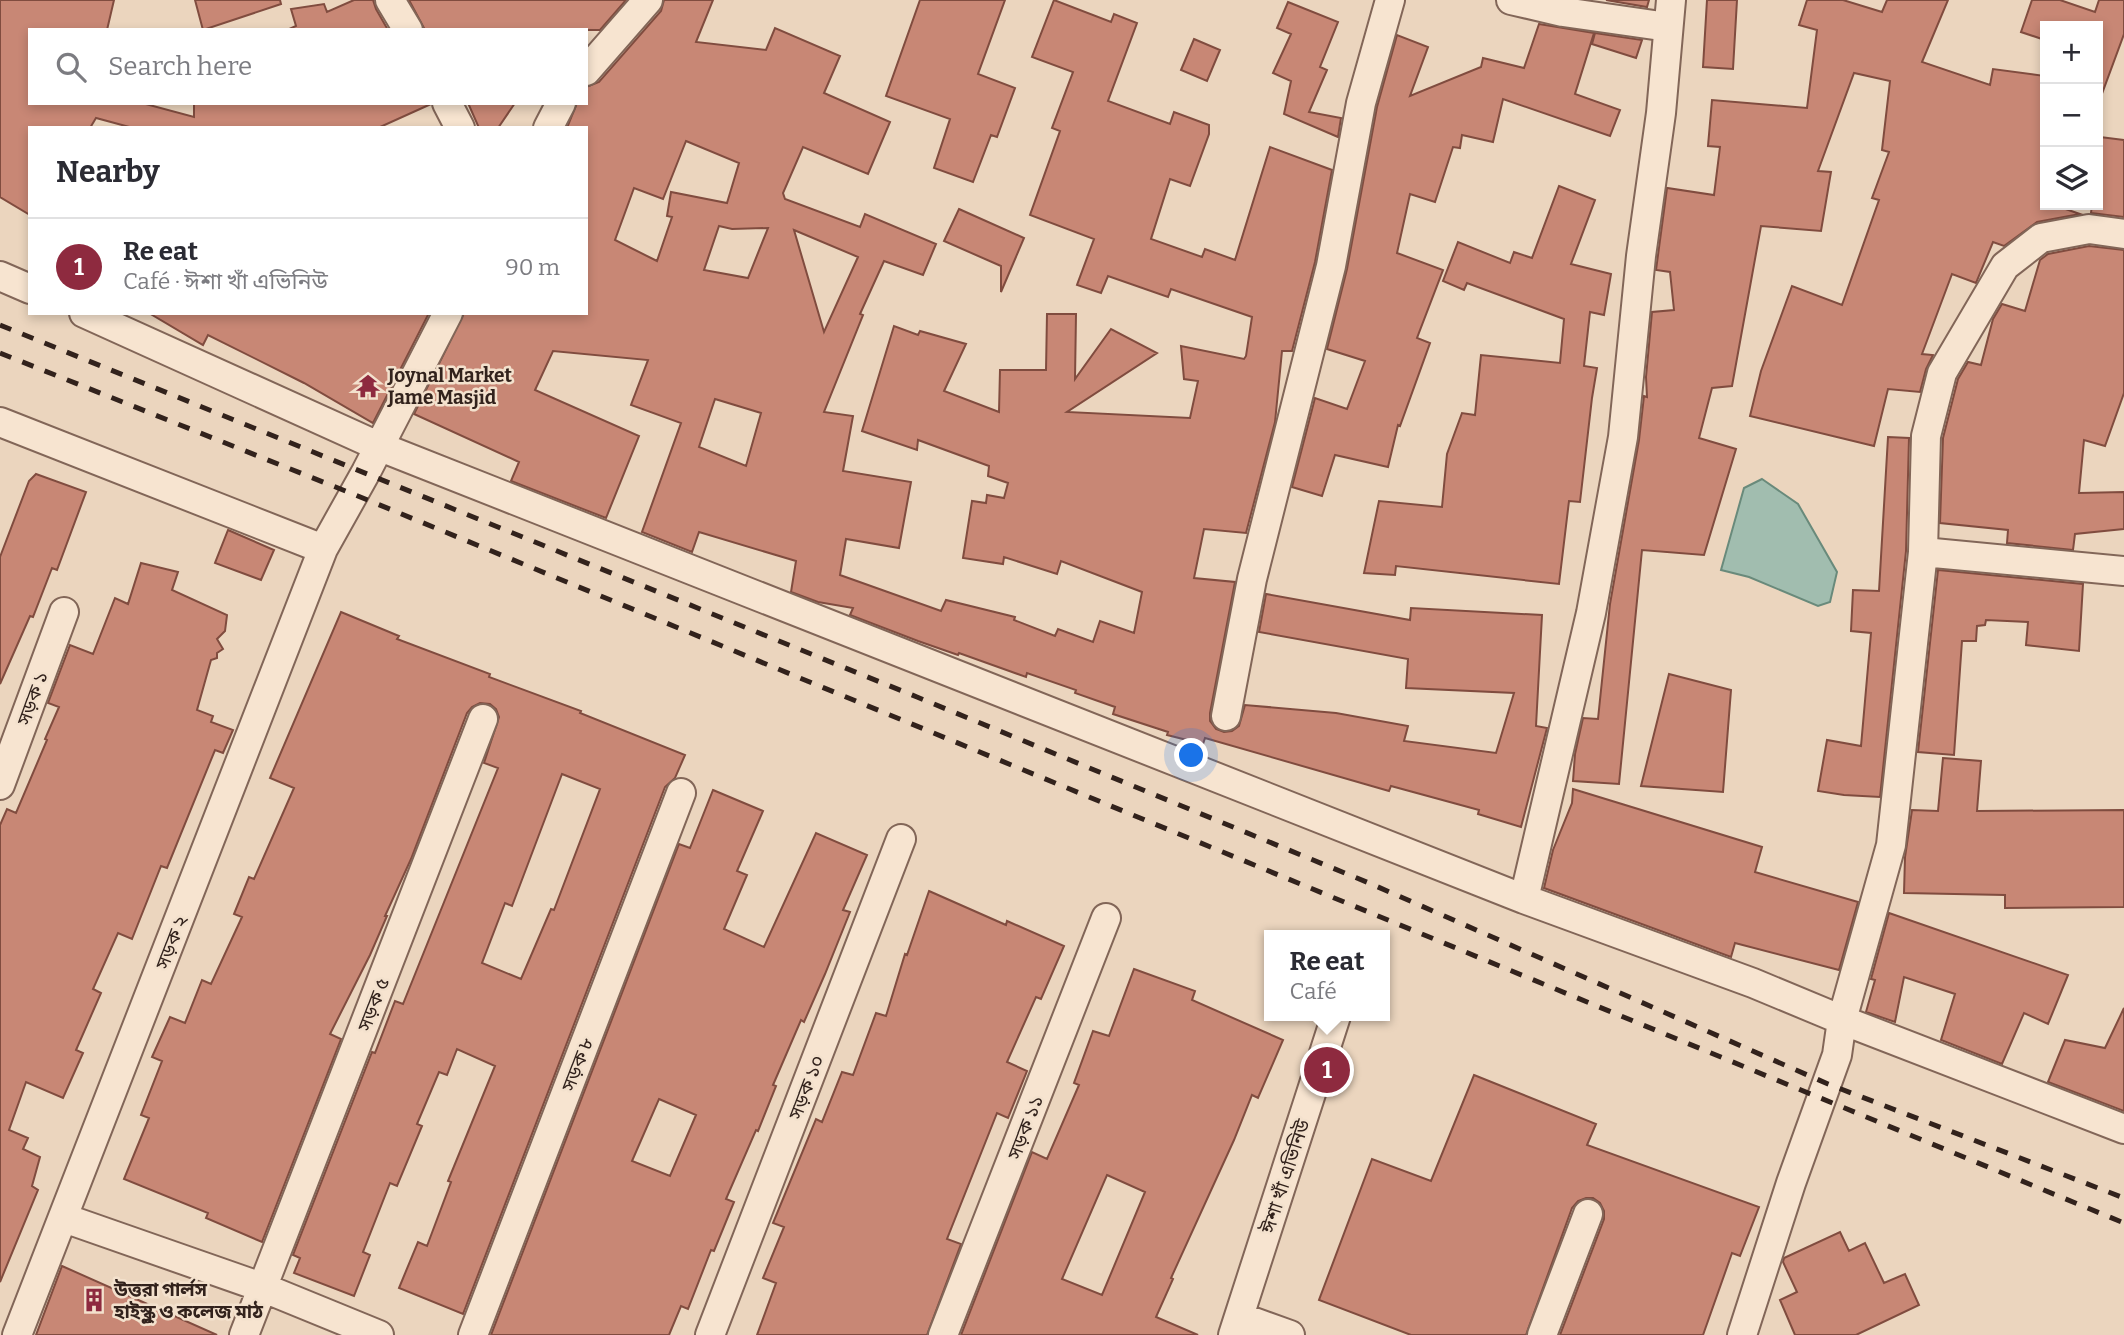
<!DOCTYPE html>
<html lang="en">
<head>
<meta charset="utf-8">
<style>
  :root { --surface:#fff; --page:#f2f2f3; --text:#2b2b33; --muted:#7c7c81; --line:#e1e1e2; --accent:#8e2a3f }
  body { margin:0; font-family:Bitter,"Noto Sans Bengali",serif; background:var(--page); color:var(--text) }
  .controls { position:absolute; right:21px; top:21px; display:grid; overflow:hidden; border-radius:0px; box-shadow:0 4px 10px #0003 }
  .controls button { width:63px; height:63px; display:grid; place-items:center; padding:0; border:0; border-bottom:2px solid var(--line); background:var(--surface); color:var(--text); font:35px sans-serif }
  .you { position:absolute; left:1192px; top:756px; width:24px; height:24px; margin:-18px; border:5px solid #fff; border-radius:50%; background:#1a73e8; box-shadow:0 0 0 10px #1a73e833 }
  .badge { display:grid; place-items:center; width:46px; height:46px; border-radius:50%; background:var(--accent); color:#fff; font-size:23px; font-weight:700 }
  .pin { position:absolute; translate:-50% -50%; border:4px solid #fff; box-shadow:0 2px 7px #0006 }
  .popup { position:absolute; left:1264px; top:930px; width:126px; height:91px; box-sizing:border-box; display:grid; place-content:center; border-radius:0px; background:var(--surface); filter:drop-shadow(0 2px 5px #0005); font-size:23px; white-space:nowrap; color:var(--muted) }
  .popup b { font-size:26px; color:var(--text) }
  .popup::after { content:''; position:absolute; left:50%; top:100%; margin-left:-14px; border:14px solid transparent; border-top-color:var(--surface) }
  .list { margin:0; padding:0; list-style:none }
  h2 { display:flex; justify-content:space-between; align-items:center; height:91px; margin:0; padding:0 28px; font-size:30px }
  h2 small { font-size:23px; font-weight:400; color:var(--muted) }
  .list li { display:grid; grid-template-columns:46px 1fr auto; gap:21px; align-items:center; box-sizing:border-box; height:98px; padding:0 28px; border-top:2px solid var(--line) }
  .list b { display:block; font-size:26px; white-space:nowrap }
  .list p { margin:0; font-size:23px; white-space:nowrap; color:var(--muted) }
  .list em { font-size:23px; font-style:normal; color:var(--muted) }
  .icon { flex:none; width:38px; height:38px; fill:none; stroke:currentColor; stroke-width:2; stroke-linecap:round; stroke-linejoin:round }
  .map { position:relative; flex:none; width:2124px; height:1335px; overflow:hidden }
  .search { position:absolute; background:var(--surface); box-shadow:0 4px 10px #0003; left:28px; top:28px; width:560px; height:77px; display:flex; align-items:center; gap:18px; box-sizing:border-box; padding:0 24px; border-radius:0px; color:var(--muted); font-size:26px }
  .panel { position:absolute; background:var(--surface); box-shadow:0 4px 10px #0003; left:28px; top:126px; width:560px; height:189px; border-radius:0px }
  .map>svg:first-child { display:block }
</style>
</head>
<body>
<div class="map">
<svg width="2124" height="1335" viewBox="0 0 2124 1335">
  <rect width="100%" height="100%" fill="#ebd5be"/>
  <path fill="#a1bdaf" stroke="#698a7b" stroke-width="2" d="M1762 479 1798 504 1837 572 1830 602 1818 606 1749 577 1721 570 1744 488Z"/>
  <path fill="#c88775" stroke="#804c3f" stroke-width="2" fill-rule="evenodd" d="M0 0H114L107 30H30V103H142L194 117V103L431 104 378 128H133L96 118 90 128H30V215L0 197Z
    M195 0H280L281 4 203 30Z
    M354 0H373L376 9 388 30H287L296 26 291 9 324 4 327 12Z
    M409 0H626L600 30H425Z
    M664 0H713L696 42 766 50 775 28 840 56 824 93 890 122 868 174 803 147 783 193 785 199 860 227 865 214 936 244 923 275 884 261 860 314 863 315 824 412 853 416 843 471 911 482 899 548 846 539 840 575 941 611 946 600 1015 617 1014 620 1055 636 1058 629 1093 642 1100 621 1134 633 1142 592 1061 561 1057 574 1004 557 1003 564 963 558 972 501 986 503 987 495 1004 498 1008 483 988 476 989 466 918 440 917 450 862 431 894 326 918 335 920 331 966 344 944 391 999 412 1000 370H1046L1047 314H1076L1075 379 1111 329 1157 353 1067 412 1190 418 1198 381 1184 379 1181 346 1244 359 1246 356 1252 317 1171 289 1168 297 1108 276 1101 293 1077 285 1094 239 1030 215 1060 131 1052 128 1073 72 1032 57 1054 0 1111 22 1114 14 1137 23 1108 101 1170 124 1174 112 1209 125V134L1190 186 1170 179 1151 239 1202 257 1205 249 1235 260 1270 147 1332 170 1315 262 1292 351H1282L1275 422 1246 533 1204 529 1194 578 1235 582 1210 713V721L1216 729 1224 732 1232 731 1239 726 1245 705 1336 713 1408 726 1404 741 1496 753 1514 693 1406 688 1408 659 1259 632 1266 594 1410 620 1411 608 1542 615 1536 726 1547 728 1521 827 1478 814 1479 810 1391 786 1389 791 1205 738 1203 744 1167 735 1168 732 1113 714 1115 707 1075 693 1076 690 1027 673 1026 677 959 653 958 655 918 641 850 615 853 608 818 602 791 592 796 561 699 532 692 552 642 532 681 423 631 405 648 360 553 351 535 390 639 436 606 518 511 481 519 462 414 414 464 313H586V128H567L577 103H586V87L599 82 661 11ZM686 141 739 163 727 203 671 192 667 216 672 217 657 261 615 240 634 188 663 199ZM719 226 732 229 768 228 748 278 704 270ZM794 230 858 257 824 332ZM715 399 761 413 746 466 699 447Z
    M920 0H1005L978 74 1015 88 997 137 991 135 973 182 934 168 950 119 886 96Z
    M1606 0H1649L1647 7Z
    M1707 0H1737L1733 69 1703 67Z
    M1807 0H1843L1882 12 1887 0H1948L1922 62 1990 85 1993 69 2045 76V205H2054L2080 214 2037 222 2004 246 1993 242 1976 283 1952 274 1922 354 1933 355 1926 369 1920 392 1888 389 1874 446 1750 416 1761 371 1792 286 1842 305 1879 200 1872 198 1889 152 1882 150 1890 81 1854 73 1818 171 1831 172 1821 231 1761 226 1732 386 1712 388 1699 438 1736 449 1704 555 1642 550 1619 784 1573 781 1575 754 1583 718 1598 719 1610 604 1639 440 1644 396 1647 397 1646 377 1652 312 1674 310 1670 272 1656 270 1667 188 1714 195 1720 147 1708 146 1712 100 1807 108 1817 30 1799 25Z
    M2032 0H2060L2095 12 2099 0H2124V34L2100 99 2098 98V26H2045V40L2021 32Z
    M1288 2 1338 22 1320 67 1327 70 1309 112 1341 118 1338 137 1284 114 1291 81 1273 73 1291 34 1277 28Z
    M1539 24 1594 33 1575 94 1620 110 1610 136 1503 99 1493 142 1462 135 1460 148 1453 147 1435 202 1410 194 1397 253 1443 270 1417 338 1430 343 1400 426 1398 425 1388 467 1335 455 1322 496 1292 487 1315 398 1347 409 1365 361 1327 349 1347 269 1377 107 1397 35 1428 47 1410 96 1481 67 1483 58 1524 68Z
    M1595 33 1642 40 1636 58 1592 44Z
    M1194 39 1220 50 1207 81 1181 70Z
    M468 103H515L498 128H479Z
    M2100 137 2124 140V217L2091 213 2092 205H2098Z
    M1559 186 1595 200 1571 264 1611 274 1604 315 1590 312 1584 366 1597 368 1592 398 1580 502 1569 501 1559 584 1396 566 1395 575 1364 573 1379 501 1442 507 1447 454 1462 413 1475 415 1481 355 1560 363 1564 319 1467 283 1464 290 1443 281 1458 242 1510 263 1514 252 1532 258Z
    M959 209 1024 238 1001 292V266L944 241Z
    M2089 246 2124 250V393L2105 446 2084 440 2079 493 2124 492V529L2075 534 2073 550 2007 543 2008 530 1940 523 1943 438 1958 379 1968 362 1981 365 1993 319 2002 304 2025 311 2040 260 2048 254Z
    M149 313H429L373 423 304 383 208 335 203 345Z
    M1888 437 1909 438 1906 551 1880 797 1844 795 1818 791 1827 740 1861 746 1871 633 1851 631 1853 590 1879 591Z
    M36 474 86 492 57 570 52 568 33 617 30 616 0 684V557L29 481Z
    M228 530 274 550 261 580 215 563Z
    M141 563 178 572 172 590 227 615 225 631 217 639 223 649 217 653V658L211 660 197 710 213 716 211 722 233 730 223 753 215 750 167 868 161 866 132 939 118 933 93 989 101 993 76 1050 83 1053 63 1098 26 1082 9 1130 28 1138 23 1149 40 1157 32 1186 38 1190 0 1282V825L7 809 16 813 47 740 45 739 59 707 48 703 70 645 93 654 115 598 128 604Z
    M1938 570 2083 584 2079 651 2026 645 2028 622 1986 620 1985 625 1977 626 1976 641H1962L1954 755 1918 752Z
    M341 612 399 636 397 639 490 674 489 677 581 711 580 713 685 755 675 778 665 787 463 1314 399 1288 418 1242 427 1246 451 1182 448 1181 495 1066 457 1049 447 1075 439 1072 417 1124 422 1126 397 1186 390 1183 363 1252 370 1255 354 1296 294 1273 300 1258 293 1255 372 1052 375 1053 395 1001 403 1004 498 768 484 763 499 717 496 709 490 704 480 703 472 707 467 713 411 859 385 916H387L370 955 330 1034 341 1039 262 1242 206 1218 208 1213 124 1179 149 1118 141 1115 162 1061 152 1057 170 1017 185 1023 202 980 211 984 242 917 234 914 249 877 254 879 294 788 270 778ZM562 774 600 789 554 910 551 909 521 979 482 963 505 903 512 906Z
    M1669 674 1731 690 1723 792 1641 786Z
    M1943 758 1981 761 1977 811 2124 810V907L2005 908V895L1904 893 1905 857 1912 810 1938 811Z
    M1573 789 1762 847 1755 872 1858 902 1839 970 1735 943 1731 957 1544 888 1553 850 1572 803Z
    M713 790 763 811 737 871 747 875 724 929 764 947 816 833 867 855 843 910 850 912 825 974 804 1022 801 1020 773 1085 776 1086 758 1131 756 1130 726 1199 734 1202 714 1251 711 1250 688 1309 681 1306 669 1335H491L679 844 690 848ZM659 1099 696 1115 670 1176 632 1161Z
    M929 891 1006 925 1007 921 1064 946 1041 999 1036 997 1007 1062 1027 1071 1008 1118 997 1113 947 1239 961 1244 927 1335H757L776 1283 763 1278 784 1227 773 1223 816 1119 822 1122 842 1072 853 1075 876 1013 886 1016 905 954 907 955Z
    M1889 913 2068 975 2048 1024 2024 1013 2002 1064 1941 1040 1955 994 1904 977 1895 1022 1866 1012 1875 980 1871 979Z
    M1134 969 1195 991 1192 1000 1283 1040 1258 1098 1252 1095 1234 1140 1171 1278 1173 1279 1156 1317 1198 1335H961L1032 1152 1047 1159 1079 1085 1074 1083 1093 1031 1109 1036ZM1107 1175 1145 1192 1102 1295 1062 1279Z
    M2124 1008V1111L2048 1082 2065 1040 2105 1048Z
    M1474 1075 1596 1124 1587 1145 1759 1207 1740 1256 1732 1253 1703 1335H1560L1604 1219V1211L1600 1203 1593 1198H1586L1578 1201 1572 1208 1526 1335H1411L1319 1300 1372 1159 1431 1181Z
    M1840 1232 1849 1251 1865 1243 1884 1283 1905 1274 1919 1305 1856 1335H1795L1780 1300 1797 1292 1783 1262 1784 1258Z
    M62 1266 217 1335H36Z"/>
  <g fill="none" stroke-linecap="round" stroke-linejoin="round">
    <g stroke="#826658" stroke-width="32">
      <path id="street" d="M390 0 408 30
        M1511 0 1563 12 1668 27
        M586 71 648 0
        M447 103 460 128
        M548 128 561 103
        M0 276 30 289
        M84 313 378 446 1524 899 1753 983 1842 1020 2124 1129
        M0 422 323 549
        M1923 552 2124 571
        M1226 716 1252 579 1331 266 1361 103 1390 0
        M0 785 64 612
        M1524 899 1591 613 1623 437 1641 256 1661 113 1671 0
        M64 1218 264 1288 379 1335
        M1240 1317 1290 1335
        M17 1335 323 549 366 472 448 313
        M244 1335 483 719
        M473 1335 681 793
        M710 1335 901 839
        M943 1335 1106 918
        M1233 1335 1336 1016
        M1542 1335 1588 1214
        M1742 1335 1791 1183 1837 1055 1842 1020 1891 845 1923 552 1926 436 1942 373 2005 266 2041 238 2089 229 2124 234"/>
    </g>
    <use href="#street" stroke="#f7e4d0" stroke-width="28"/>
    <path stroke="#32221c" stroke-width="5" stroke-dasharray="12 12" stroke-linecap="butt" d="M0 325 917 697 1369 883 1828 1084 2124 1198
      M0 353 353 494 2124 1223"/>
  </g>
  <defs>
    <g id="temple-bare" transform="scale(1.89)"><path d="M0-6L5-2H3V0L6.5 2.5H4V6H1.5V3h-3V6H-4V2.5H-6.5L-3 0V-2H-5Z" fill="#8e2a3f" stroke="#f3e1cd" stroke-width="2.5" paint-order="stroke"/></g>
    <g id="building-bare" transform="scale(1.89)"><path d="M-4-6H4V6H1V3H-1V6H-4ZM-2.5-4.3h1.7v1.8h-1.7ZM.8-4.3h1.7v1.8H.8ZM-2.5-1h1.7V.8h-1.7ZM.8-1h1.7V.8H.8Z" fill="#8e2a3f" stroke="#f3e1cd" stroke-width="2.5" paint-order="stroke"/></g>
  </defs>
  <g fill-rule="evenodd">
    <use href="#temple-bare" x="368" y="386"/>
    <use href="#building-bare" x="94" y="1300"/>
  </g>
  <g text-anchor="middle" stroke-width="5" stroke-linejoin="round" paint-order="stroke">
    <g font-size="19" font-weight="bold" fill="#32221c" stroke="#f3e1cd" text-anchor="start">
      <text x="388" y="382">Joynal Market<tspan x="388" dy="22">Jame Masjid</tspan></text>
      <text x="114" y="1296">উত্তরা গার্লস<tspan x="114" dy="22">হাইস্কুল ও কলেজ মাঠ</tspan></text>
    </g>
    <g font-size="19" fill="#32221c" stroke="#f3e1cd">
      <text transform="translate(32 698) rotate(-70)" y="7">সড়ক ১</text>
      <text transform="translate(171 942) rotate(-69)" y="7">সড়ক ২</text>
      <text transform="translate(373 1004) rotate(-69)" y="7">সড়ক ৫</text>
      <text transform="translate(577 1064) rotate(-69)" y="7">সড়ক ৮</text>
      <text transform="translate(806 1087) rotate(-69)" y="7">সড়ক ১০</text>
      <text transform="translate(1025 1127) rotate(-69)" y="7">সড়ক ১১</text>
      <text transform="translate(1285 1176) rotate(-72)" y="7">ঈশা খাঁ এভিনিউ</text>
    </g>
  </g>
</svg>
<div class="controls">
<button>+</button>
<button>−</button>
<button><svg class="icon" aria-label="layers" viewBox="0 0 24 24"><path d="M12 4l9 5-9 5-9-5zM3 14l9 5 9-5"/></svg></button>
</div>
<div class="you"></div>
<div class="pin badge" style="left:1327px;top:1070px">1</div>
<div class="popup"><b>Re eat</b>Café</div>
<div class="search"><svg class="icon" aria-label="search" viewBox="0 0 24 24"><circle cx="10" cy="10" r="6"/><path d="M15 15l6 6"/></svg>Search here</div>
<section class="panel">
<h2>Nearby<small></small></h2>
<ul class="list">
<li><span class="badge">1</span><div><b>Re eat</b><p>Café · ঈশা খাঁ এভিনিউ</p></div><em>90 m</em></li>
</ul>
</section>
</div>
</body>
</html>
